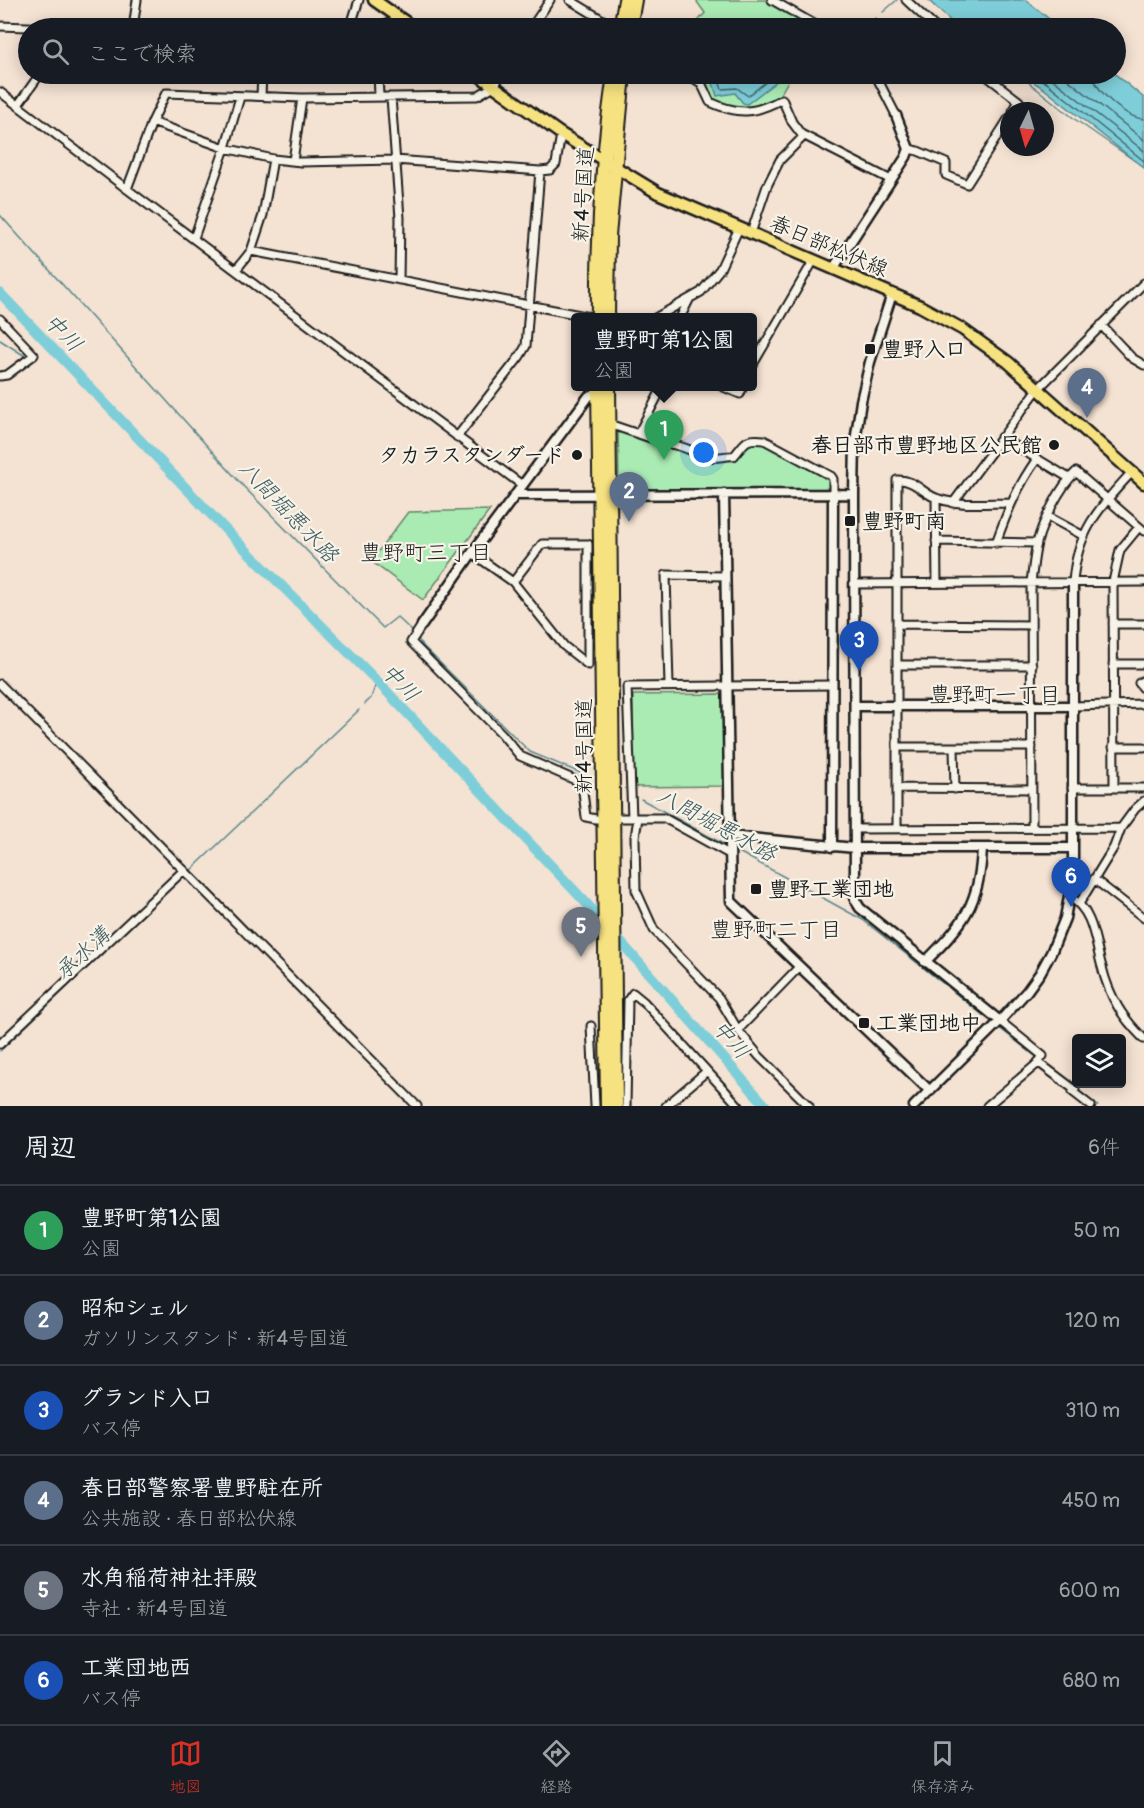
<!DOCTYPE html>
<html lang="ja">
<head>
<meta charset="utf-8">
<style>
  :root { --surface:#171b24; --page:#20242c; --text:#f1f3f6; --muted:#9ea1a6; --line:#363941; --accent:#d93025 }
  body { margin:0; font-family:Pangolin,"Klee One",sans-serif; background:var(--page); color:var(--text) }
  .controls { position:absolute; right:18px; bottom:18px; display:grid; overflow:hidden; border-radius:6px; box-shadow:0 3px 15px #0003 }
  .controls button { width:54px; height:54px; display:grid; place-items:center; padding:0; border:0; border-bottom:2px solid var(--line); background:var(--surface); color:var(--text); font:30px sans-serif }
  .compass { position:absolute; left:1000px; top:102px; width:54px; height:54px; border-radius:50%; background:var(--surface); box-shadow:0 3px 15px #0003; rotate:185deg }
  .you { position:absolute; left:704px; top:453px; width:21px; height:21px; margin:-15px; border:4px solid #fff; border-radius:50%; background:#1a73e8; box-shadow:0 0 0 9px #1a73e833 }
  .badge { display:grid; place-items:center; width:39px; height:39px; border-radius:50%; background:var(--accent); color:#fff; font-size:20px; font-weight:700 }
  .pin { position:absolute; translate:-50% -50px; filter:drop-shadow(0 2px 3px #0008) }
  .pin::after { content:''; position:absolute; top:32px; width:21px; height:18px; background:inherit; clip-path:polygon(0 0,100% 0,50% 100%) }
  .popup { position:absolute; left:571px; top:313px; width:186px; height:78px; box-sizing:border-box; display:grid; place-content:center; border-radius:6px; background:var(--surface); filter:drop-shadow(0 2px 4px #0005); font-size:20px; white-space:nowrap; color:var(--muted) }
  .popup b { font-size:22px; color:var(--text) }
  .popup::after { content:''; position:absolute; left:50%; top:100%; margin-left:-12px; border:12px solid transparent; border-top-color:var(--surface) }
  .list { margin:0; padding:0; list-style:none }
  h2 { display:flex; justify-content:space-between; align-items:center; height:78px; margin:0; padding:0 24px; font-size:26px }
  h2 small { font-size:20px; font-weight:400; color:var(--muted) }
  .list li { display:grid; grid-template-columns:39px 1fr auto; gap:18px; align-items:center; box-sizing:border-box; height:90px; padding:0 24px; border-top:2px solid var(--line) }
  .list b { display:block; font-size:22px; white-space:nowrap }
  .list p { margin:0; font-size:20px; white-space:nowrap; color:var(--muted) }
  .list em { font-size:20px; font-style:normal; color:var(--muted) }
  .icon { flex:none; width:33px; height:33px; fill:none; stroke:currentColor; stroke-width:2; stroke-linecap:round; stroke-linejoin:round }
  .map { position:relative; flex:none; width:1144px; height:1106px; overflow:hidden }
  .search { position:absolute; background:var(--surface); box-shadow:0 3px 15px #0003; left:18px; right:18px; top:18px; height:66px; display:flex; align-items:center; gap:15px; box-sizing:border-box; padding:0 21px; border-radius:33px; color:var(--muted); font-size:22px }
  .sheet { height:618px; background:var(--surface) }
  nav { display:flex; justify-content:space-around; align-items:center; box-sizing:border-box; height:84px; border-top:2px solid var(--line); background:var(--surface); font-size:16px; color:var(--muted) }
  nav a { display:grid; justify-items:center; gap:3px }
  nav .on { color:var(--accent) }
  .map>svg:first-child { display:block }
</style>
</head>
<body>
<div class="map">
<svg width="1144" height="1106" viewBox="0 0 1144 1106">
  <rect width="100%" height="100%" fill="#f4e2d2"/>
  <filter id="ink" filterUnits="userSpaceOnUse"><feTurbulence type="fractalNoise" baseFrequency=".0167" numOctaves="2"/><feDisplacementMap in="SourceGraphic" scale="12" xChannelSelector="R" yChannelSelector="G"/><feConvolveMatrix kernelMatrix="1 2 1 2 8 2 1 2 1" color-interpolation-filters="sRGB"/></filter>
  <g filter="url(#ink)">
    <path fill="#aaebb4" stroke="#638468" stroke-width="1.5" d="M698 0H767L818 28H692L705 13 697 2Z
      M692 74H792L780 95 755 107 727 106 715 102 710 95 707 83Z
      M618 428 679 447 712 461 723 458 735 459 748 442C770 441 809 468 830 479L831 490 625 489 619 483Z
      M490 510 423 600 371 561 408 512Z
      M723 694 724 786 634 787 633 695Z"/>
    <path fill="#7eced9" stroke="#57878d" stroke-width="1.5" d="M928 0H1026L1060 28H958Z
      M707 74H786L747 104 743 103 735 93 717 96 712 80 707 78Z
      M1021 74H1115L1144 98V168L1043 88Z"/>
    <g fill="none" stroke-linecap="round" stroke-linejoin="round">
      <path stroke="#436368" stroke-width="1.5" d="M713 74 718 78 722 89 737 88 748 96 776 74
        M1032 74 1047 83 1144 161
        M1046 74 1144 151
        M1061 74 1144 140
        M1093 74C1095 91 1126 118 1144 119"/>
      <path stroke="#57878d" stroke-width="1.5" d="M883 12 897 0
        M864 28 875 18
        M1018 74 1076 120 1135 161
        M0 215 244 487 383 628 397 617 413 632
        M0 340 25 356
        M417 638 424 647 530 752 583 774
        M365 704 371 698 377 681
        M641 799 725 845
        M735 850 863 920 994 1024
        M191 870 359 710
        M998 1027 1039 1059
        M0 1051 184 876
        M1078 1090 1098 1106"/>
      <path stroke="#7eced9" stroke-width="10" d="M0 293 222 526 377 681 588 905 766 1106"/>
      <g stroke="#1c1c1c" stroke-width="11">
        <path id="minor" d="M570 0 616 28
          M772 0 821 28
          M906 0 936 28
          M0 26 54 28
          M107 28H166
          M133 28 137 0
          M350 28 359 0
          M376 28 400 19
          M531 28 550 0
          M378 74 379 96
          M686 74 701 83 710 102C738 115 755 114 782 99L792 122 801 134 891 180
          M875 74 896 115
          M984 74 1019 101 1013 111
          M0 92 127 189 522 485
          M261 96 262 74
          M391 97 400 218 399 280
          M18 105 40 74
          M152 122 225 148 273 159 301 162 395 160 540 171 550 170 556 164 561 134
          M909 149 918 151 946 163V175L967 184 1009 118
          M293 161 302 98
          M127 189 152 122 166 93 302 98 477 96 494 86 502 74
          M751 233 767 186 780 160 804 136
          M194 238 225 148 240 97
          M251 251 585 316 597 317
          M236 270 251 251 263 215 273 159
          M655 318 701 292 720 269 739 228
          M680 318 689 300
          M0 319 34 355 7 375 0 376
          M1101 325 1132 358 1144 365
          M752 366 814 260
          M721 386 740 394 743 386
          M609 424 668 444C684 445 695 454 710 457 717 459 726 455 734 456 746 442 744 438 764 440L831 476 833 479V494
          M639 432 663 386
          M457 437 520 356 526 346 540 171
          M1001 437 1069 478
          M936 499 937 583
          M953 503 1038 389 1144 283
          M1047 516 1082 535
          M936 541 1037 543
          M996 543C1007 512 1018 485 1037 459
          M542 544H588V665L564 646 513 582Z
          M472 553 513 582
          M1073 582C1077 531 1099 508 1132 472
          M854 584 1144 582
          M897 624 1031 625
          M1113 624H1144
          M422 625 411 642 502 734 520 756 582 783 586 817 596 819
          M1113 664H1144
          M898 665H1032
          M1144 680 1139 683 1144 689
          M0 684 417 1106
          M669 686 666 575 725 576
          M1073 706 1144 704
          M898 747H1032
          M954 747 955 789
          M1113 747H1144
          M898 788 1031 789
          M1072 788H1144
          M1114 788 1113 582 1120 550 1139 527
          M621 818H664L729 854
          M632 818 627 687 832 685
          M638 818 635 837 636 890 654 930 719 998 738 1030 759 1056 809 1106
          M897 828V480C916 479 923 495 939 499 961 506 987 503 1010 503
          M1032 828 1031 582C1033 569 1034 556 1037 543 1042 523 1060 486 1076 472L1144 531
          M855 829 1121 828
          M1094 879 1144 918
          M1069 897C1094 909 1095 944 1102 967 1105 980 1111 995 1118 1007 1125 1019 1134 1029 1144 1039
          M1079 904 1114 847 1121 828 1135 809 1144 801
          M591 1026 595 1106
          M738 1030 799 967
          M0 1044 184 870
          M1038 1062 1075 1090 1073 1092 1091 1106
          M626 1106 628 1000 633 993 644 1002 739 1106
          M666 1106 707 1071
          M987 1106 1037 1064 1043 1056 1000 1021"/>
      </g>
      <g stroke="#1c1c1c" stroke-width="13">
        <path id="tertiary" d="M833 269 906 157 909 149 896 115
          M892 294 870 362 861 401 855 442 854 494 855 900 860 908 1000 1021
          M724 494 731 901 930 1091
          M515 495 854 494
          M422 625 472 553 589 396 598 393
          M855 706H1073
          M729 836 855 848H1073
          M832 847 833 494
          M925 962C963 924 980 905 982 848
          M914 1106 1000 1021 1027 991 1040 973 1051 953 1065 918 1071 886 1073 861V582"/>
      </g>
      <g stroke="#1c1c1c" stroke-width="15">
        <path id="primary" d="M374 0 414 28
          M477 74 561 134 658 193 920 306 962 329 1008 362 1144 483"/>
      </g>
      <g stroke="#1c1c1c" stroke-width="16">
        <path id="trunk" d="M620 28 625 0
          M630 28 635 0
          M598 318C597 236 602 154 614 74
          M608 318 609 236 624 74
          M598 386 607 1106
          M609 386 616 1106"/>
      </g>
      <use href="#minor" stroke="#f7f3e8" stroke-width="7"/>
      <use href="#tertiary" stroke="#f7f3e8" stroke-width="8"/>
      <use href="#primary" stroke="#f6e281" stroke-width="10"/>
      <use href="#trunk" stroke="#f6e281" stroke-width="12"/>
    </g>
  </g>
  <g fill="#1c1c1c" stroke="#f7f3e8" stroke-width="2">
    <rect x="864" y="343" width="12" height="12" rx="3"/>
    <circle cx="1054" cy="445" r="6"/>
    <circle cx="577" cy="455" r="6"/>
    <rect x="844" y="515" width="12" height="12" rx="3"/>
    <rect x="750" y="883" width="12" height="12" rx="3"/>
    <rect x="858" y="1017" width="12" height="12" rx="3"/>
  </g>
  <g text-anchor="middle" stroke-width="4.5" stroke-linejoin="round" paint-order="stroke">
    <g font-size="21" fill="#1c1c1c" stroke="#f7f3e8">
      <text transform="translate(583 194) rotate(-86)" y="7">新4号国道</text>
      <text transform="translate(829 246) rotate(23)" y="7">春日部松伏線</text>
      <text transform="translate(584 746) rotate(-90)" y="7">新4号国道</text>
    </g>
    <g font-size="21" font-weight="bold" fill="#1c1c1c" stroke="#f7f3e8" text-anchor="start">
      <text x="882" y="356">豊野入口</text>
      <text x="1042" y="452" text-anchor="end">春日部市豊野地区公民館</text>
      <text x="565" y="462" text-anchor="end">タカラスタンダード</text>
      <text x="862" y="528">豊野町南</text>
      <text x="768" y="896">豊野工業団地</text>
      <text x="876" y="1030">工業団地中</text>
    </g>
    <g font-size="22" font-style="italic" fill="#3e5a5e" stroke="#f7f3e8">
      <text transform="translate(64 332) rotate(46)" y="8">中川</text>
      <text transform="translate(289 511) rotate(46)" y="8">八間堀悪水路</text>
      <text transform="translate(401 682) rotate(46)" y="8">中川</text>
      <text transform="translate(717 824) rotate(28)" y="8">八間堀悪水路</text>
      <text transform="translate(82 953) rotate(-43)" y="8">承水溝</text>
      <text transform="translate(732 1039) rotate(49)" y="8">中川</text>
    </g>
    <g font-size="22" fill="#1c1c1c" stroke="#f7f3e8">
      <text x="426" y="560">豊野町三丁目</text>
      <text x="995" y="702">豊野町一丁目</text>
      <text x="776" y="937">豊野町二丁目</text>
    </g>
  </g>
</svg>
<div class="controls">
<button><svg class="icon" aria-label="layers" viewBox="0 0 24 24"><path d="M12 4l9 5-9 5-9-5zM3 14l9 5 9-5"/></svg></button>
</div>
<svg class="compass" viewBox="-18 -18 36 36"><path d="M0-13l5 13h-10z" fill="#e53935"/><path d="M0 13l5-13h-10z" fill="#9ea1a6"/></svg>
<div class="you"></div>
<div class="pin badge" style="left:664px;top:460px;background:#2e9e5b">1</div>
<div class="popup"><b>豊野町第1公園</b>公園</div>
<div class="pin badge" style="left:629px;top:522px;background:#5c6f8a">2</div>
<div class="pin badge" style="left:859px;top:671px;background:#1a4fb4">3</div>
<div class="pin badge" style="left:1087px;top:418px;background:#5c6f8a">4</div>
<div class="pin badge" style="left:581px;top:957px;background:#6b7280">5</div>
<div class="pin badge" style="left:1071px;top:907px;background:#1a4fb4">6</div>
<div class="search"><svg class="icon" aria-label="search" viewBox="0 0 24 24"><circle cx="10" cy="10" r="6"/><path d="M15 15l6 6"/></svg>ここで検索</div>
</div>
<section class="sheet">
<h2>周辺<small>6件</small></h2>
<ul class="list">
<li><span class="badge" style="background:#2e9e5b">1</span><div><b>豊野町第1公園</b><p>公園</p></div><em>50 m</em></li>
<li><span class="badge" style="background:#5c6f8a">2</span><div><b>昭和シェル</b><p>ガソリンスタンド · 新4号国道</p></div><em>120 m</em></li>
<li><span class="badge" style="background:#1a4fb4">3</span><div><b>グランド入口</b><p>バス停</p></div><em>310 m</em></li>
<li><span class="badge" style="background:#5c6f8a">4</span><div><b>春日部警察署豊野駐在所</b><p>公共施設 · 春日部松伏線</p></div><em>450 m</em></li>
<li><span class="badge" style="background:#6b7280">5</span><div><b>水角稲荷神社拝殿</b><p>寺社 · 新4号国道</p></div><em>600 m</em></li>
<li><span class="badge" style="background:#1a4fb4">6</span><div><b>工業団地西</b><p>バス停</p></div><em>680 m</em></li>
</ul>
</section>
<nav>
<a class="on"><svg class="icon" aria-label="map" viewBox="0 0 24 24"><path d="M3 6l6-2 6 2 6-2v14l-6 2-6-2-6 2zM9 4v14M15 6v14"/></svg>地図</a>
<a><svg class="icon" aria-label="directions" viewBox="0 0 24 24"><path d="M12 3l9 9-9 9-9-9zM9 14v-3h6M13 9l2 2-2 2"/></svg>経路</a>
<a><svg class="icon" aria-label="saved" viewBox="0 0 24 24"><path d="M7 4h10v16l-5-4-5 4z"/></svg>保存済み</a>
</nav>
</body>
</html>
